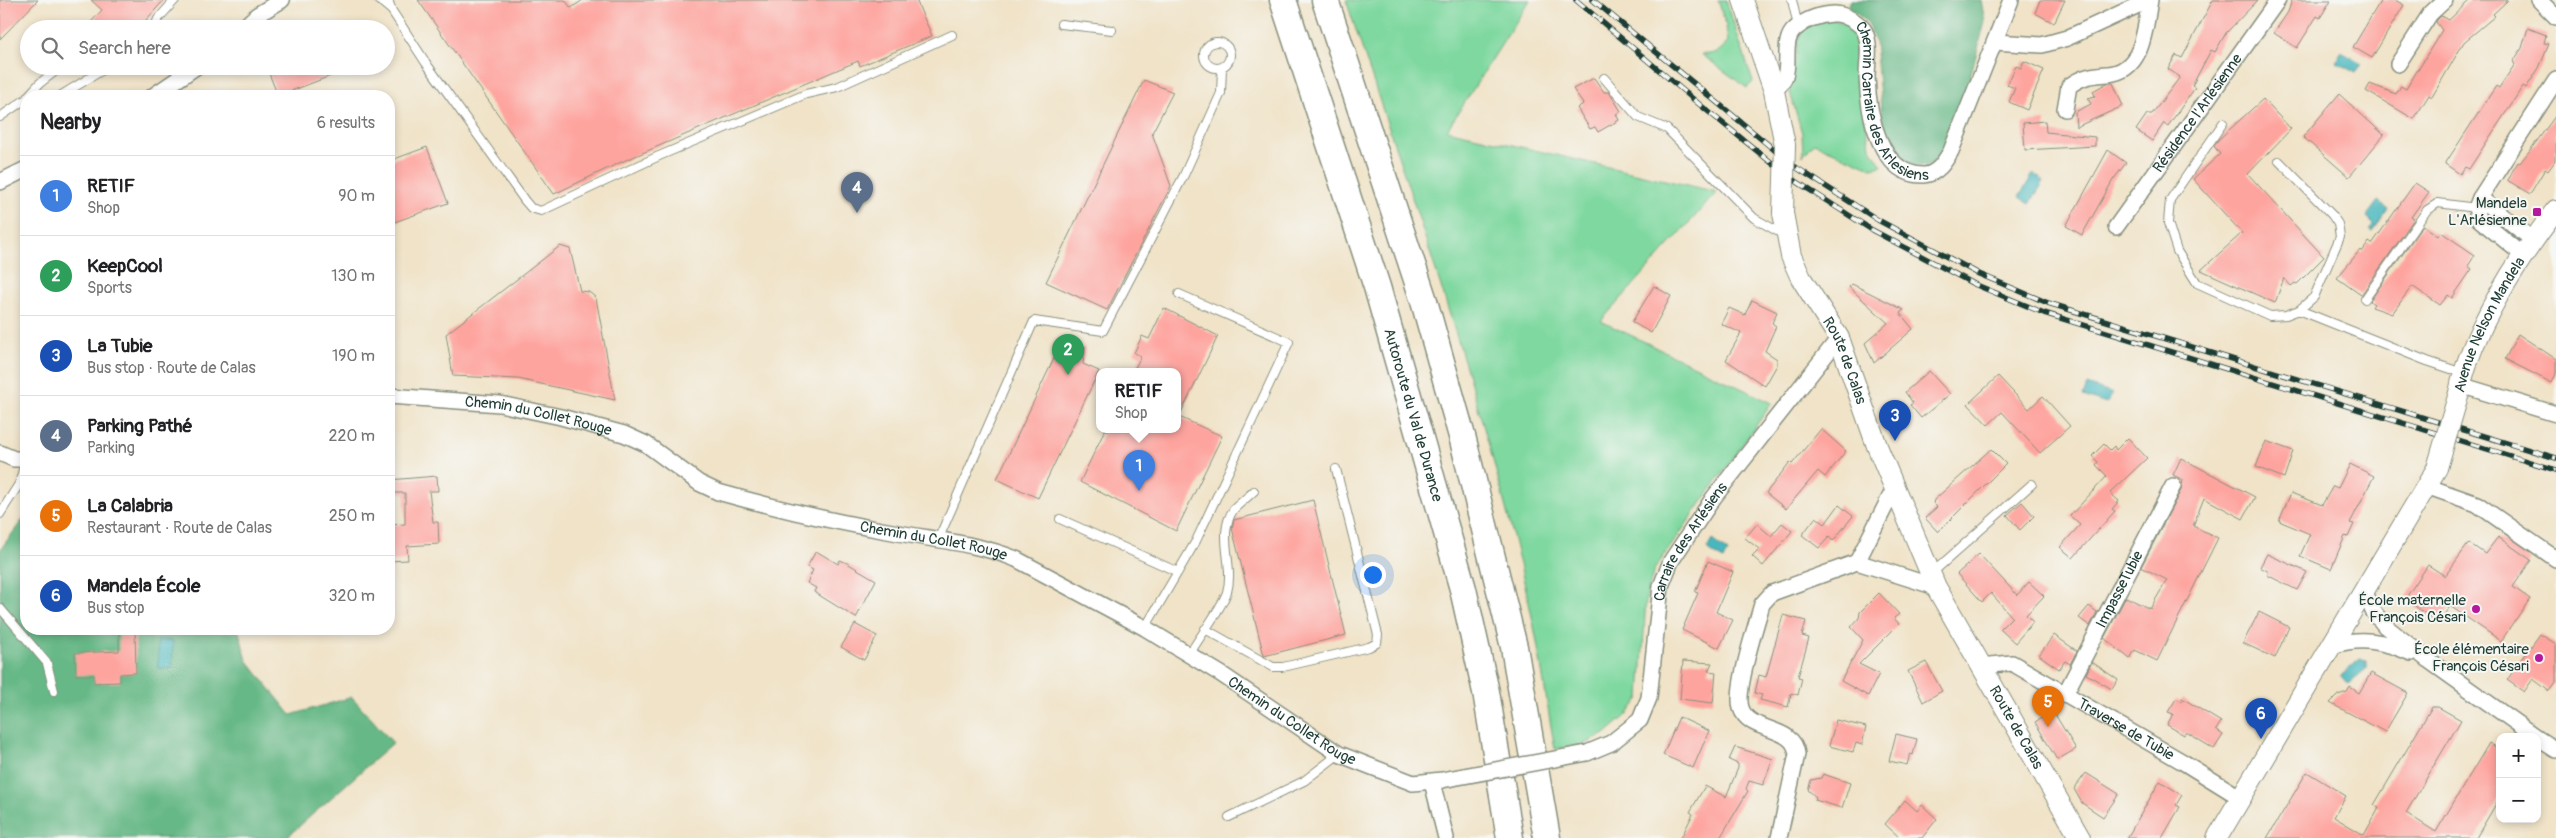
<!DOCTYPE html>
<html lang="en">
<head>
<meta charset="utf-8">
<style>
  :root { --surface:#fff; --page:#f6f6f6; --text:#202124; --muted:#757577; --line:#e0e0e0; --accent:#b5179e }
  body { margin:0; font-family:Pangolin,sans-serif; background:var(--page); color:var(--text) }
  .controls { position:absolute; right:15px; bottom:15px; display:grid; overflow:hidden; border-radius:10px; box-shadow:0 2px 8px #0003 }
  .controls button { width:45px; height:45px; display:grid; place-items:center; padding:0; border:0; border-bottom:1px solid var(--line); background:var(--surface); color:var(--text); font:25px sans-serif }
  .you { position:absolute; left:1372px; top:574px; width:18px; height:18px; margin:-12px; border:4px solid #fff; border-radius:50%; background:#1a73e8; box-shadow:0 0 0 8px #1a73e833 }
  .badge { display:grid; place-items:center; width:32px; height:32px; border-radius:50%; background:var(--accent); color:#fff; font-size:16px; font-weight:700 }
  .pin { position:absolute; translate:-50% -41px; filter:drop-shadow(0 1px 2px #0008) }
  .pin::after { content:''; position:absolute; top:26px; width:18px; height:15px; background:inherit; clip-path:polygon(0 0,100% 0,50% 100%) }
  .popup { position:absolute; left:1096px; top:368px; width:85px; height:65px; box-sizing:border-box; display:grid; place-content:center; border-radius:10px; background:var(--surface); filter:drop-shadow(0 1px 4px #0005); font-size:16px; white-space:nowrap; color:var(--muted) }
  .popup b { font-size:19px; color:var(--text) }
  .popup::after { content:''; position:absolute; left:50%; top:100%; margin-left:-10px; border:10px solid transparent; border-top-color:var(--surface) }
  .list { margin:0; padding:0; list-style:none }
  h2 { display:flex; justify-content:space-between; align-items:center; height:65px; margin:0; padding:0 20px; font-size:21px }
  h2 small { font-size:16px; font-weight:400; color:var(--muted) }
  .list li { display:grid; grid-template-columns:32px 1fr auto; gap:15px; align-items:center; box-sizing:border-box; height:80px; padding:0 20px; border-top:1px solid var(--line) }
  .list b { display:block; font-size:19px; white-space:nowrap }
  .list p { margin:0; font-size:16px; white-space:nowrap; color:var(--muted) }
  .list em { font-size:16px; font-style:normal; color:var(--muted) }
  .icon { flex:none; width:28px; height:28px; fill:none; stroke:currentColor; stroke-width:2; stroke-linecap:round; stroke-linejoin:round }
  .map { position:relative; flex:none; width:2556px; height:838px; overflow:hidden }
  .search { position:absolute; background:var(--surface); box-shadow:0 2px 8px #0003; left:20px; top:20px; width:375px; height:55px; display:flex; align-items:center; gap:12px; box-sizing:border-box; padding:0 18px; border-radius:28px; color:var(--muted); font-size:19px }
  .panel { position:absolute; background:var(--surface); box-shadow:0 2px 8px #0003; left:20px; top:90px; width:375px; height:545px; border-radius:20px }
  .map>svg:first-child { display:block }
</style>
</head>
<body>
<div class="map">
<svg width="2556" height="838" viewBox="0 0 2556 838">
  <rect width="100%" height="100%" fill="#f6f6f2"/>
  <filter id="ink" filterUnits="userSpaceOnUse"><feTurbulence type="fractalNoise" baseFrequency=".02" numOctaves="2"/><feDisplacementMap in="SourceGraphic" scale="10" xChannelSelector="R" yChannelSelector="G"/><feConvolveMatrix kernelMatrix="1 2 1 2 8 2 1 2 1" color-interpolation-filters="sRGB"/></filter>
  <filter id="wash" filterUnits="userSpaceOnUse"><feTurbulence type="fractalNoise" baseFrequency=".0096" numOctaves="4" result="noise"/><feDisplacementMap in="SourceGraphic" scale="20" xChannelSelector="R" yChannelSelector="G"/><feGaussianBlur stdDeviation="1.12" result="paint"/><feColorMatrix in="noise" values="0 0 0 0 0 0 0 0 0 0 0 0 0 0 0 0 0 1.4 0 .05"/><feComposite in="paint" operator="in"/></filter>
  <g filter="url(#wash)">
    <rect width="100%" height="100%" fill="#f0e3c8"/>
    <path fill="#7ed89f" stroke="#4e8a6a" d="M1346 0H1530L1447 130 1717 192 1601 321 1772 403 1654 570 1646 598 1640 698 1627 715 1605 734 1583 745 1555 749C1546 701 1540 651 1529 603 1483 398 1412 199 1346 0Z
      M1718 0H1726L1753 82 1747 88 1701 54C1714 55 1720 52 1728 42L1726 26Z
      M1831 18 1847 25 1856 37 1863 107 1870 147 1882 166 1871 168 1814 143 1803 156 1802 133 1787 82 1796 59 1797 42 1804 28Z"/>
    <path fill="#66b886" stroke="#427a5d" d="M1851 0H1981L1985 22 1958 122 1939 157 1929 165 1916 166 1906 161 1891 147 1883 130 1875 41 1867 22 1848 7Z
      M26 515V629H238L247 660 291 715 352 697 393 743 286 838H0V550Z"/>
    <path fill="#48b8be" stroke="#347a79" d="M2341 52 2362 63 2356 73 2336 62Z
      M2033 174 2044 181 2030 204 2019 197Z
      M2378 201 2389 209 2373 231 2370 229 2374 225 2366 217Z
      M2087 385 2113 394 2106 404 2083 396Z
      M1712 540 1728 552 1723 560 1707 549Z
      M158 640 173 641 172 668H158Z
      M2360 659 2367 661V668L2348 684 2341 676Z"/>
    <g id="blocks">
      <path fill="#fea49f" d="M0 0H38L0 39Z
        M91 0H164L138 29H98L91 22 102 10Z
        M418 0H565L571 8 583 0H916L932 36 860 66 858 61 619 163 554 194Z
        M2040 0H2065L2054 23 2035 13Z
        M2213 0H2258L2226 33 2215 52 2211 50 2192 86 2195 88 2168 126 2164 123 2152 141 2136 130 2147 114H2152L2180 77 2168 69 2176 55 2182 58Z
        M2292 0H2331L2320 18 2317 16 2297 48 2274 33 2288 12Z
        M2381 0H2395L2404 5 2372 58 2353 47Z
        M2470 0H2508L2493 14 2495 16 2464 42 2432 97 2429 95 2414 119 2366 91 2370 84 2396 94 2401 86 2406 89 2442 30 2436 22 2437 20 2441 16 2449 20Z
        M2528 28 2546 35 2544 43 2549 44 2539 68 2526 88 2523 86 2469 169 2465 167 2460 174 2445 164 2496 86 2499 88 2515 64 2513 62 2522 48Z
        M2024 61 2044 70 2027 110 2009 102 2015 88 2007 85 2016 66 2021 68Z
        M266 66H354V67L278 96Z
        M1594 78 1604 92H1609L1621 111 1616 114 1619 120 1598 132 1595 127 1590 129 1577 108 1583 104 1573 89Z
        M1144 80 1173 92 1152 133 1171 186 1107 310 1046 282Z
        M2107 83H2113L2123 106 2076 127 2075 112 2091 104 2088 98 2095 96 2093 91Z
        M2339 94 2384 135 2349 177 2303 137Z
        M2263 99 2291 129 2248 174 2324 257 2297 284 2295 283 2291 286 2284 278 2275 303 2201 270 2242 233 2193 179 2220 154 2214 146 2218 140Z
        M2556 115V160L2548 171 2545 169 2530 194 2507 180 2518 162 2520 163 2537 141Z
        M2045 121 2046 132 2095 137V146L2025 150 2023 123Z
        M427 147 448 203 389 224V161Z
        M2108 150 2126 163 2113 180 2082 235 2066 226Z
        M2415 183 2429 192 2411 217 2414 219 2361 295 2337 278 2360 250 2362 252 2369 242 2372 244Z
        M2423 225 2438 236 2441 232 2475 255 2468 266 2472 269 2452 298 2448 295 2440 305 2412 286 2392 314 2372 307 2374 304 2370 301Z
        M560 246 570 249 580 291 589 292 596 298 615 400 518 379 453 376 446 334Z
        M1852 284 1904 310 1900 313 1913 329 1874 363 1865 343 1888 323 1849 287Z
        M1654 286 1671 296 1651 333 1632 322Z
        M1752 300 1777 312 1772 323 1776 326 1765 351 1777 359V365L1765 386 1726 360 1741 333 1721 324 1729 308 1745 315Z
        M1164 308 1218 336 1179 417 1222 436 1176 531 1080 482 1105 430H1178V372H1133L1141 356 1134 353 1142 336 1149 339Z
        M2518 334 2556 359V374L2552 383 2505 359Z
        M1085 346 1083 364 1099 371 1038 498 997 479 1057 352 1072 359Z
        M1929 371 1950 394 1921 418 1910 405 1913 403 1905 392Z
        M1998 376 2029 409 2043 396 2070 426 2040 453 2002 412 1988 425 1968 404Z
        M1821 429 1846 451 1825 477 1818 471 1786 509 1766 493 1790 462 1792 464Z
        M2128 438 2147 458 2110 493 2119 501 2112 509 2115 511 2073 558 2060 547 2080 525 2070 516 2107 476 2096 465 2098 462 2092 456 2104 444 2110 450 2114 446 2116 450Z
        M2266 441 2293 451 2284 478 2256 467Z
        M1991 449 2006 464 1938 532 1925 518 1937 507 1933 503 1934 500Z
        M2181 458 2255 497 2243 519 2204 498 2193 526 2218 538 2157 661 2135 650 2130 659 2104 638 2126 597 2150 609 2167 580 2141 567 2181 490 2183 480 2173 475Z
        M2350 464 2374 476 2350 523 2354 524 2348 537 2345 536 2331 569 2300 556 2310 534 2279 521 2291 493 2322 505 2333 486 2338 488Z
        M437 476 438 491H429L433 522H438L439 544 407 546 408 560 389 561V525L405 524V493H389V480Z
        M1313 500 1346 635 1264 656 1232 528 1234 520Z
        M2022 502 2034 516 2020 530 2007 515Z
        M1839 505 1853 516 1833 541 1829 537 1819 548 1802 535 1816 517 1825 524Z
        M1782 523 1792 531 1763 566 1752 556 1759 549 1745 538 1757 524 1771 536Z
        M2498 537 2531 560 2513 587 2530 599 2501 641 2450 606 2439 623 2405 599 2428 565 2445 576 2469 543 2485 554Z
        M816 551 838 564 840 560 847 563 876 580 856 618 814 592 816 588 807 583 813 570 807 567Z
        M1979 554 2017 595 2029 582 2044 596 2026 615 2033 622 2015 643 2000 629 2012 617 1991 593 1982 602 1957 574Z
        M2267 554 2307 572 2297 590 2267 575 2269 572 2260 567Z
        M1708 561 1733 572 1716 612 1733 620 1719 648 1682 630 1698 593 1695 592Z
        M1879 593 1899 614 1894 618 1899 624 1859 664 1879 674 1868 696 1841 681 1863 640 1851 627 1859 618 1860 612Z
        M2089 606 2097 612 2090 626 2079 618Z
        M2259 612 2289 627 2275 658 2243 643Z
        M1783 615 1806 621 1802 636 1809 638 1798 677 1802 678 1798 695 1791 693 1788 707 1760 700 1762 695 1755 693 1759 675 1766 677Z
        M855 624 877 636 864 660 841 647Z
        M119 629H135L136 673 120 674V682L94 683V675H76L75 653 119 651Z
        M2540 634 2556 644V682L2549 691 2533 679 2524 692 2507 680Z
        M2054 635 2077 651 2070 664 2065 661 2059 669 2039 655Z
        M1683 661 1712 663 1708 671 1716 672 1713 703 1680 699Z
        M1926 662 1942 691 1923 702 1908 671Z
        M2092 662 2118 680 2112 689 2086 674Z
        M2371 673 2408 693 2385 732 2330 703 2338 695 2347 692 2350 687 2359 693Z
        M2182 698 2221 722 2216 730 2223 735 2214 749 2186 732 2184 735 2167 725 2173 714 2168 712 2176 699 2181 701Z
        M2432 707H2438L2461 720 2406 813 2436 832 2489 743 2500 749V797L2476 838H2267L2307 772 2346 796 2334 817 2364 835 2379 808 2374 805Z
        M2053 711 2076 749 2057 760 2035 722Z
        M1679 717 1709 731 1693 768 1663 755Z
        M1836 720 1866 727 1862 745 1856 743 1853 752 1829 746Z
        M1896 734 1917 739 1913 755 1910 754 1907 765 1889 761Z
        M1735 747 1773 759 1763 785 1749 781 1746 789 1748 791 1720 838H1681L1693 814 1690 812 1705 786 1726 797 1738 768V764L1729 760Z
        M2086 773 2119 794 2103 817 2082 803 2074 789Z
        M1823 774 1850 783 1842 808 1815 800 1816 797 1808 790 1811 780 1821 778Z
        M2160 781 2182 795 2176 805 2180 807 2162 838H2127Z
        M1905 800 1917 811 1922 805 1937 819 1922 838H1900L1885 824Z"/>
    </g>
  </g>
  <g filter="url(#ink)">
    <use href="#blocks" fill-opacity="0" stroke="#88907e" stroke-width="1"/>
    <g fill="none" stroke-linecap="round" stroke-linejoin="round">
      <g stroke="#88907e" stroke-width="10">
        <path id="lane" d="M379 0 391 10
          M388 0 392 11 426 63 525 201 531 208 541 211 659 156 806 94 837 87 952 35
          M1792 0 1798 26
          M1061 24 1112 30
          M154 29 158 19 175 0
          M1204 55a13 13 0 1 1 26 0a13 13 0 1 1-26 0Z
          M171 66 183 77
          M1604 78 1638 117 1667 129 1754 218 1784 235
          M28 96 40 83 62 66
          M60 96 109 66
          M0 117 26 99
          M2223 123 2170 200 2168 223 2177 251 2197 283 2270 316 2286 315 2299 310 2314 297 2340 237 2338 224 2332 215 2279 161
          M2365 299 2427 210 2438 203 2476 208
          M2299 310 2427 361 2463 373
          M0 514 19 484 26 459
          M1060 519 1178 572
          M938 540 1034 321 1103 331 1184 175 1221 93 1222 68
          M1932 573 2032 484
          M0 608 47 663 54 691
          M1145 628 1196 541 1289 342 1179 294
          M1205 629 1273 667H1283L1369 647 1377 643 1378 635 1336 469
          M1189 655C1199 637 1221 610 1227 592 1235 566 1216 533 1234 509 1240 503 1248 497 1254 491
          M1229 817 1304 781 1339 754"/>
      </g>
      <g stroke="#88907e" stroke-width="18">
        <g id="street">
          <path d="M2539 0 2556 17"/>
          <path d="M242 29 257 15 282 0"/>
          <path d="M1995 42 2042 45 2067 38 2149 0"/>
          <path d="M2398 64 2430 14 2445 0"/>
          <path id="s1" d="M1774 91C1778 87 1784 81 1785 76 1790 61 1782 40 1795 29 1806 19 1819 15 1833 14 1843 13 1861 23 1865 32 1871 46 1867 63 1867 77 1868 112 1879 176 1924 175 1938 174 1945 161 1951 151L2011 0"/>
          <path d="M153 96 197 66"/>
          <path d="M2065 109 2069 86C2083 76 2092 75 2108 74 2144 71 2145 27 2150 0"/>
          <path d="M0 182 26 169"/>
          <path d="M2480 198 2556 80"/>
          <path id="s2" d="M2116 227 2278 0"/>
          <path d="M2523 255 2479 219 2476 208 2480 198 2533 240"/>
          <path d="M2460 385 2556 414"/>
          <path id="s3" d="M389 396 500 404 561 417 624 434 646 444 699 483 718 492C775 508 834 522 893 532 935 540 976 543 1016 559L1145 628 1221 674 1339 754 1413 783 1442 780"/>
          <path d="M0 453 14 459H26"/>
          <path d="M2426 486 2477 504 2556 559"/>
          <path d="M1857 562 1894 489"/>
          <path d="M2365 592 2373 611 2385 626 2428 660 2536 737"/>
          <path d="M2334 645C2362 637 2384 641 2411 653"/>
          <path id="s4" d="M1980 666 2012 663 2183 762 2241 798"/>
          <path id="s5" d="M2065 694 2173 486"/>
          <path d="M2537 738 2556 750"/>
          <path id="s6" d="M1587 753 1611 743 1640 720 1649 698 1661 586 1671 561 1714 497 1839 338"/>
          <path d="M1432 782 1446 838"/>
          <path d="M1779 838 1797 754C1794 724 1749 734 1741 708 1735 689 1756 626 1762 604L1772 593 1857 562 1936 587"/>
        </g>
      </g>
      <g stroke="#88907e" stroke-width="22">
        <g id="secondary">
          <path d="M1743 0 1774 91 1785 145"/>
          <path id="s7" d="M1783 213 1791 256 1801 278 1839 338 1877 446 1936 587 2080 838"/>
          <path id="s8" d="M2459 393C2471 331 2518 259 2556 210"/>
          <path d="M2217 838 2437 468"/>
        </g>
      </g>
      <g stroke="#88907e" stroke-width="29">
        <g id="highway">
          <path id="s9" d="M1283 0 1377 287 1463 589 1486 692 1510 838"/>
          <path d="M1325 0 1424 301 1463 440 1514 647 1547 838"/>
        </g>
      </g>
      <use href="#lane" stroke="#fff" stroke-width="8"/>
      <use href="#street" stroke="#fff" stroke-width="15"/>
      <use href="#secondary" stroke="#fff" stroke-width="20"/>
      <use href="#highway" stroke="#fff" stroke-width="26"/>
      <g stroke="#1f3d34" stroke-width="5.5">
        <path id="rail" d="M1576 0 1699 104 1788 176 1872 230 1974 284 2044 313 2556 470
          M1593 0 1794 166 1878 220 1979 274 2048 303 2556 458"/>
      </g>
      <use href="#rail" stroke="#f6f6f2" stroke-width="4" stroke-dasharray="11" stroke-linecap="butt"/>
      <g stroke="#88907e" stroke-width="18" stroke-linecap="butt">
        <path id="street-bridge" d="M1442 780 1587 753"/>
      </g>
      <g stroke="#88907e" stroke-width="22" stroke-linecap="butt">
        <path id="secondary-bridge" d="M1783 213 1785 145
          M2437 468 2459 393"/>
      </g>
      <use href="#street-bridge" stroke="#fff" stroke-width="15"/>
      <use href="#secondary-bridge" stroke="#fff" stroke-width="20"/>
    </g>
  </g>
  <g fill="#b5179e" stroke="#f6f6f2" stroke-width="2">
    <rect x="2532" y="207" width="10" height="10" rx="2.5"/>
    <circle cx="2476" cy="609" r="5"/>
    <circle cx="2539" cy="658" r="5"/>
  </g>
  <g text-anchor="middle" stroke-width="4" stroke-linejoin="round" paint-order="stroke">
    <g font-size="15" fill="#1f3d34" stroke="#f6f6f2">
      <text dy="5" stroke="none"><textPath href="#s1" startOffset="230">Chemin Carraire des Arlesiens</textPath></text>
      <text dy="5" stroke="none"><textPath href="#s2" startOffset="140">Résidence l'Arlésienne</textPath></text>
      <text dy="5" stroke="none"><textPath href="#s8" startOffset="75">Avenue Nelson Mandela</textPath></text>
      <text dy="5" stroke="none"><textPath href="#s7" startOffset="162">Route de Calas</textPath></text>
      <text dy="5" stroke="none"><textPath href="#s9" startOffset="435">Autoroute du Val de Durance</textPath></text>
      <text dy="5" stroke="none"><textPath href="#s3" startOffset="151">Chemin du Collet Rouge</textPath></text>
      <text dy="5" stroke="none"><textPath href="#s3" startOffset="571">Chemin du Collet Rouge</textPath></text>
      <text dy="5" stroke="none"><textPath href="#s6" startOffset="252">Carraire des Arlésiens</textPath></text>
      <text dy="5" stroke="none"><textPath href="#s5" startOffset="118">ImpasseTubie</textPath></text>
      <text dy="5" stroke="none"><textPath href="#s3" startOffset="976">Chemin du Collet Rouge</textPath></text>
      <text dy="5" stroke="none"><textPath href="#s7" startOffset="568">Route de Calas</textPath></text>
      <text dy="5" stroke="none"><textPath href="#s4" startOffset="164">Traverse de Tubie</textPath></text>
    </g>
    <g font-size="15" fill="#1f3d34" stroke="#f6f6f2" text-anchor="end">
      <text x="2527" y="208">Mandela<tspan x="2527" dy="17">L'Arlésienne</tspan></text>
      <text x="2466" y="605">École maternelle<tspan x="2466" dy="17">François Césari</tspan></text>
      <text x="2529" y="654">École élémentaire<tspan x="2529" dy="17">François Césari</tspan></text>
    </g>
  </g>
</svg>
<div class="controls">
<button>+</button>
<button>−</button>
</div>
<div class="you"></div>
<div class="pin badge" style="left:1139px;top:491px;background:#3f7fe0">1</div>
<div class="popup"><b>RETIF</b>Shop</div>
<div class="pin badge" style="left:1068px;top:375px;background:#2e9e5b">2</div>
<div class="pin badge" style="left:1895px;top:441px;background:#1a4fb4">3</div>
<div class="pin badge" style="left:857px;top:213px;background:#5c6f8a">4</div>
<div class="pin badge" style="left:2048px;top:727px;background:#e8710a">5</div>
<div class="pin badge" style="left:2261px;top:739px;background:#1a4fb4">6</div>
<div class="search"><svg class="icon" aria-label="search" viewBox="0 0 24 24"><circle cx="10" cy="10" r="6"/><path d="M15 15l6 6"/></svg>Search here</div>
<section class="panel">
<h2>Nearby<small>6 results</small></h2>
<ul class="list">
<li><span class="badge" style="background:#3f7fe0">1</span><div><b>RETIF</b><p>Shop</p></div><em>90 m</em></li>
<li><span class="badge" style="background:#2e9e5b">2</span><div><b>KeepCool</b><p>Sports</p></div><em>130 m</em></li>
<li><span class="badge" style="background:#1a4fb4">3</span><div><b>La Tubie</b><p>Bus stop · Route de Calas</p></div><em>190 m</em></li>
<li><span class="badge" style="background:#5c6f8a">4</span><div><b>Parking Pathé</b><p>Parking</p></div><em>220 m</em></li>
<li><span class="badge" style="background:#e8710a">5</span><div><b>La Calabria</b><p>Restaurant · Route de Calas</p></div><em>250 m</em></li>
<li><span class="badge" style="background:#1a4fb4">6</span><div><b>Mandela École</b><p>Bus stop</p></div><em>320 m</em></li>
</ul>
</section>
</div>
</body>
</html>
